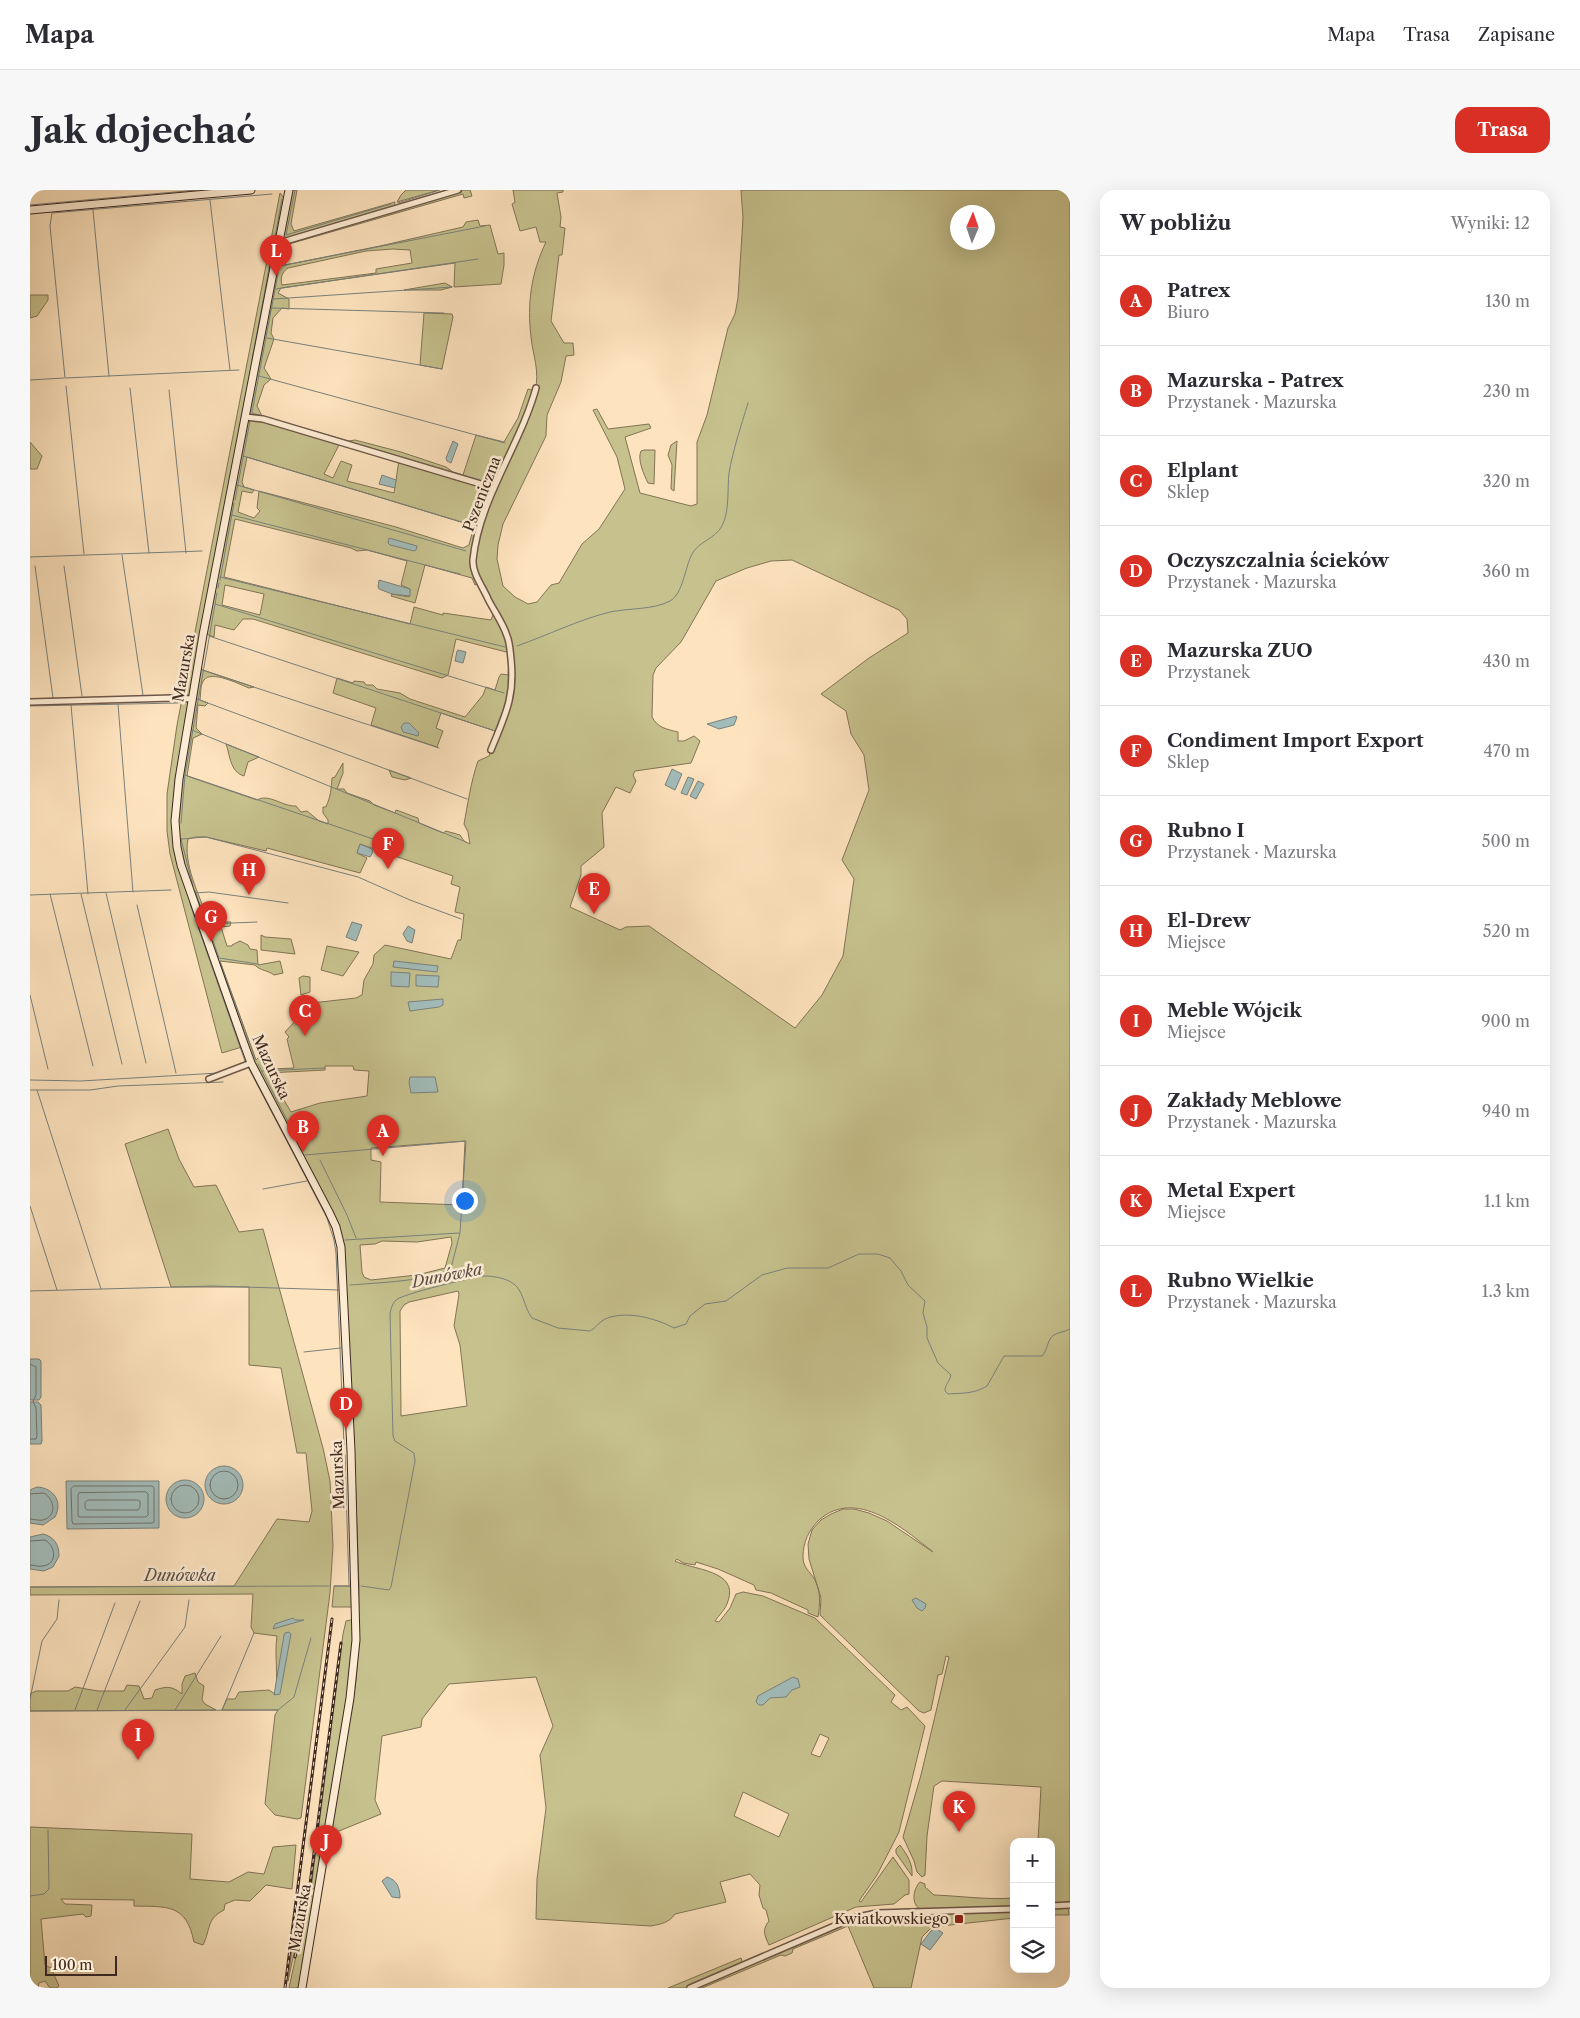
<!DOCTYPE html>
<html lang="pl">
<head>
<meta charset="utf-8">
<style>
  :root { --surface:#fff; --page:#f7f7f7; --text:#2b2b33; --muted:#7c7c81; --line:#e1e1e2; --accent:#d93025 }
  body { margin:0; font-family:"Libre Caslon Text",serif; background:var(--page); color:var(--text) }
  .controls { position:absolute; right:15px; bottom:15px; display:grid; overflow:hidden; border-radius:10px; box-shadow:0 5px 20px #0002 }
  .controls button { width:45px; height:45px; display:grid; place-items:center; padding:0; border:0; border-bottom:1px solid var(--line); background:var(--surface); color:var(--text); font:25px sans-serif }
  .compass { position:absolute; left:920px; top:15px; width:45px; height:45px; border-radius:50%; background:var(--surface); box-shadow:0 5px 20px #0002; rotate:2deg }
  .scale { position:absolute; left:15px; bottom:12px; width:72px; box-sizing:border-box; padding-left:5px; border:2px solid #3e2820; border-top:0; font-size:14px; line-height:18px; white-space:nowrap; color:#3e2820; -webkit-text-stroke:4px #feedd5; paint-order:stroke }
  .you { position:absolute; left:434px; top:1010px; width:18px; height:18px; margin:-12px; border:4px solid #fff; border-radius:50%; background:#1a73e8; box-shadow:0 0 0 8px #1a73e833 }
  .badge { display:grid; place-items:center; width:32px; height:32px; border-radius:50%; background:var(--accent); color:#fff; font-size:16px; font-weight:700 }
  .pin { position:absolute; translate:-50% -41px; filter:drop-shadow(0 1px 2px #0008) }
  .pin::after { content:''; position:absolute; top:26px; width:18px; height:15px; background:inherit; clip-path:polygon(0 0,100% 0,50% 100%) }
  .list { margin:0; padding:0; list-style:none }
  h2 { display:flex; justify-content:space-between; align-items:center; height:65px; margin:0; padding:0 20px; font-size:21px }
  h2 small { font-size:16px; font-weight:400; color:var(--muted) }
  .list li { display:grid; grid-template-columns:32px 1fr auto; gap:15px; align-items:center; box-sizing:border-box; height:90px; padding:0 20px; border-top:1px solid var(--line) }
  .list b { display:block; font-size:19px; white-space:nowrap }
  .list p { margin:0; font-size:16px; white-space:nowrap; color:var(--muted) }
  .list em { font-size:16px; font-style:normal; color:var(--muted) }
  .icon { flex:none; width:28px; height:28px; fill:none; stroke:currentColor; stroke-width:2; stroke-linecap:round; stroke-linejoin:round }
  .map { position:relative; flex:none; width:1040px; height:1798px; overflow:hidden; border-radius:15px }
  header { display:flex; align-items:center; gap:30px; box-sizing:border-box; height:70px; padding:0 25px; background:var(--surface); border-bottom:1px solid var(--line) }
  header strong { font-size:24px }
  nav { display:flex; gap:28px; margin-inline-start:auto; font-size:18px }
  .intro { display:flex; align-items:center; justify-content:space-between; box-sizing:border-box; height:120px; padding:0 30px }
  h1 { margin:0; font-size:35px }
  .button { padding:12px 22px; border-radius:15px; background:var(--accent); color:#fff; font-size:18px; font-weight:700 }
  main { display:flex; gap:30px; padding:0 30px }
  aside { flex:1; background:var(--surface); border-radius:15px; box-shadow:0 5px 20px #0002 }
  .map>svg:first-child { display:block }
</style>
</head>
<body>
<header>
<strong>Mapa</strong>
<nav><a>Mapa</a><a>Trasa</a><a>Zapisane</a></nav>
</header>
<div class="intro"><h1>Jak dojechać</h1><a class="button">Trasa</a></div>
<main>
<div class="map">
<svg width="1040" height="1798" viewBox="0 0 1040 1798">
  <rect width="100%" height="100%" fill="#fde3be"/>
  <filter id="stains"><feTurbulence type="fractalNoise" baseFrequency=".004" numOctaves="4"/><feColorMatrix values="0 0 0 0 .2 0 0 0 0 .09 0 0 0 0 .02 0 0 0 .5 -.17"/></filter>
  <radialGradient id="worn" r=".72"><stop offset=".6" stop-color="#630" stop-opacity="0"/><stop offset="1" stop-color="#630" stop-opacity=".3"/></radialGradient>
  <path fill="#c6c18d" stroke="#827456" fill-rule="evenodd" d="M261 0H267L261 34 264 41 365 12 364 18 428 0H440L442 6 434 8 433 4 259 54 255 75 350 56 433 37 436 32 448 30 450 36 460 35 468 64 474 63V75L471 94 424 97 425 73 251 98 248 103 259 109V119L252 118 243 128 241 143 244 149 234 178 241 189 234 195 227 216 232 226 319 251 325 250 371 262 416 277 423 282 433 285 446 245 474 252 488 228 498 199 505 201C510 181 503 166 501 147 497 114 501 83 516 52H510L506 37 490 41 482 14 485 12 483 0H533V2L527 3 531 27 530 37 535 38 532 65H529L521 131 534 153H543L544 165 536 166 531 192 517 225 516 246 473 334 468 355 467 369 473 396 485 407 498 414 507 412 521 395 529 393 552 354 569 339 595 299 587 267 563 220 567 219 578 239 619 234 621 238 595 247 610 303 661 316 667 314V252L677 225 698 138 705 124 708 108 713 28 711 0H1040V1712L1021 1713V1652H1008L1011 1597 912 1591 904 1596 897 1646 895 1685 892 1687 887 1682 884 1671 873 1647 891 1585 919 1467 916 1466 912 1484 908 1485 901 1520 894 1523 889 1521 790 1425 791 1408 779 1369 778 1354 782 1340 791 1330 801 1324 813 1319H824L839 1323 857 1331 903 1362C874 1339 826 1297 789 1330 779 1340 773 1352 773 1367 773 1378 780 1381 785 1390 791 1402 790 1414 788 1427L778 1423V1420L741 1403 726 1400 724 1395 688 1379 666 1372 665 1375 653 1373 647 1369 645 1371C663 1380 709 1380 698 1411 696 1419 689 1425 685 1431L689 1432 700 1418 706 1404 713 1402 733 1406 785 1428 865 1505 861 1512 871 1520 877 1517 895 1536 869 1642 847 1685 829 1711 831 1712 863 1667 879 1690V1704L875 1705 864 1714 826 1717 739 1755C734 1744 732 1740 739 1731L736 1720 733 1718 729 1705 730 1695 720 1684 690 1692 696 1712 645 1724C639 1733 631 1734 621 1736L506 1729 507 1689 516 1618 510 1565 523 1536 506 1487 419 1494 392 1529 391 1537 352 1546 345 1610 351 1624 304 1643 300 1642 326 1490 328 1464 329 1396 324 1252 312 1050 222 868 151 665 148 630 149 609 170 479 224 497 219 498C209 494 181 480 174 490 170 495 171 503 170 510L178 513 175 516 168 515 166 538 172 544 163 548 157 586 227 610C239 603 253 617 266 616L271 622 277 621 289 631 298 634V630L293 623V617H296C301 605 301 600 302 588L305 587 313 573V583L307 599H314L317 603 340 611 344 615 365 623 366 620C373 622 381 626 388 628L389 633 413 643 416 641 430 645 434 651 440 654 438 642 434 634C438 613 441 591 448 571L459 566 468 542 411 523 406 538 413 541 407 557 341 535 346 518 303 503 307 488 323 493 324 491 334 492 336 495H343L347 499 370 503 380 509 435 527 453 505 456 497 465 500 469 487 471 484 478 485 480 463 426 449 418 485 412 488 223 429H213L204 440 185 435 184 447 176 444ZM928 22H958V52H928ZM363 59 380 60 382 73 346 79V83L252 95C250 88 252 82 258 78L336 61ZM310 253 369 270 364 303 317 291 322 275 311 271 303 288 294 284ZM217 267 444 336 439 355 433 358 366 337 229 301 227 318 230 321 224 328 208 322 212 301 222 303 224 300 214 297 212 292ZM205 329 321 358 327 361 337 360 377 371 371 395 380 399 379 407 362 404 361 406 385 413 395 375 442 388 445 395 450 393 464 422 461 430 413 423V425L384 417 380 434 194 387ZM762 370 869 420 877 429 878 443 839 468 791 504 816 521 821 544 834 565 839 600 812 670 824 689 813 766 792 805 765 838 619 736 596 737 590 740 540 717 551 685V676L574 657 572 623 586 597 600 603 606 591 603 585 605 581 661 573 670 551 664 546 654 551H648V542C636 539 628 538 622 527L623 485 626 478 651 452 686 391 717 378 741 371ZM195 395 234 404 230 425 192 415ZM166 647H176L236 661 237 658 330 683 337 668 327 663 330 654 423 686 421 694 430 697 425 722 434 724 431 750H428L421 769 355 755 344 765 343 774 334 790 332 805 326 808 282 813 255 842 259 847 257 849 264 878 243 879 233 863 226 870 190 771 225 775C230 781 238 780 244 785L253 783 250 771 228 775 227 760 220 759 218 755 210 751 202 755V756H197L191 737 200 736 201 732H181L177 727C169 704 153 674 158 649ZM295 876H323L324 880 339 881 337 906 290 913 261 922 238 883 295 880ZM435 951 432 1015 350 1012 351 972 341 970V958ZM421 1047 422 1053 415 1078 387 1085 341 1090 334 1087 332 1082 330 1055 345 1054 352 1051 387 1052ZM428 1101 429 1104 424 1136 430 1155 437 1216 371 1226 370 1121 374 1115 379 1112ZM790 1544 799 1548 790 1567 781 1564ZM713 1602 759 1624 749 1647 704 1626Z
    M376 0H409L367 12 371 5Z
    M250 3 254 8 249 39 173 433 143 642 212 857 192 863 140 664 137 641V604L147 535Z
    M415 93 422 97 411 100H374Z
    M0 105H18V110L7 126 0 128Z
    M394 123 422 124 423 127 412 179 390 175Z
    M647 251 644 301 641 299 642 275 638 265 641 255Z
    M0 252 12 266 7 279H0Z
    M614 260H625L624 294 618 293C614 285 607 269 611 261Z
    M196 554 229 567 218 572 214 586C200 582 200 565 196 554Z
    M359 580 381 588 375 590 362 587Z
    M231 745 235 747 261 749 265 764 231 760Z
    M297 756 329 762 313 786 291 780Z
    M273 786 280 787V802L271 805 269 788Z
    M138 939 149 969 164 997 186 995 209 1042 233 1039 293 1258 300 1291 303 1356 300 1403 271 1628 267 1629 245 1625 235 1614 245 1525 248 1520H192L197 1509H205L209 1502 239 1500 245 1504C249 1485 244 1466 247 1446L224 1443 221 1437 223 1404 0 1405V1397L204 1396 247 1329 279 1332 282 1321 276 1263H267L251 1178 219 1175V1097H141L95 954Z
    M304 1396H323L324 1417H302Z
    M320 1430H323L322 1478 286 1699H281L313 1444 316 1431Z
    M165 1483 168 1492 174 1496 172 1510 175 1514 186 1520 0 1521V1504L6 1501H38L45 1497 68 1501H94L97 1495 109 1496 114 1509 122 1508 125 1500C137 1496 142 1496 152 1504V1494L155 1486Z
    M0 1637 162 1644 160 1689 199 1692 218 1682 234 1684 243 1657 266 1655 262 1699 236 1695 220 1711 205 1710 195 1714 194 1720C176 1729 181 1739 173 1755L164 1752C156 1713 137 1717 104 1716V1710L31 1709 35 1714 62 1715 61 1726 56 1727 53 1724 11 1729 15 1775 21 1778 29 1796 27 1798H20L15 1791 9 1793 8 1798H0Z
    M870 1655C877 1665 883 1673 882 1686L866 1663V1659Z
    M890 1692 895 1694V1697L904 1705C931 1706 957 1710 984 1708V1716L890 1719C881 1714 883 1699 890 1692Z
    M275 1704H277L258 1791 268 1707H274Z
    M279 1706H284L269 1798H259Z
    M1038 1715 1039 1725H1021V1716Z
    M984 1719V1728L902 1737 892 1747 881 1798H844L818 1736 763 1759 762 1763 755 1766 751 1765 672 1798H638L711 1768 713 1775 835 1725Z"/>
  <path fill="#a2bcba" stroke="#7a817c" d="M423 251 428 254 421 273 417 271 416 268Z
    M352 285 366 290 365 298 349 294Z
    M359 348 387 356 386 360 384 361 360 355 358 353Z
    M349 390 380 399V406L362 404 349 399 348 397Z
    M428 460 436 462 433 473 425 471 427 461Z
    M706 526 707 527 704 535 689 539 677 534Z
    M374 533H379L389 543 388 546 373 542 371 537Z
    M642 579 652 584 645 600 635 595Z
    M658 587 664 589 657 605 651 603Z
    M668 591 674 594 666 609 660 606Z
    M330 654 342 659 343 662 340 667 327 663Z
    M322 732 332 735 326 751 316 747Z
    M378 736 385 740 382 753 377 751 373 744Z
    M364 771 408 776 407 782 363 777Z
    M361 782 380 783 379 797 361 796Z
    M386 785 409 786 408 797 386 796Z
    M413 809V815L409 817 380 821 378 812Z
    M380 887H405L408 902 381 903 379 892Z
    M0 1169H9L11 1171V1207L9 1210H0Z
    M0 1212H8L11 1215 12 1251 11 1254H0Z
    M175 1295a19 19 0 1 1 38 0a19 19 0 1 1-38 0Z
    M136 1309a19 19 0 1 1 38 0a19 19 0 1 1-38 0Z
    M36 1291H129V1338L37 1339Z
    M7 1297C24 1298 33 1312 25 1327L13 1335 0 1333V1300Z
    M13 1344C24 1347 29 1354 29 1366L23 1377 14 1381 0 1379V1347Z
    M886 1408 896 1414 895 1418 892 1421 887 1418 882 1410Z
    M263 1428 265 1430H274L243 1439 245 1434Z
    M259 1442 261 1444 250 1504 244 1505 254 1445 255 1443Z
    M763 1487 768 1489 770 1497 762 1500 756 1507 740 1508 733 1515H729L726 1512 728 1506Z
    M357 1687C367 1690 370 1698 370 1708L362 1707 352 1691Z
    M904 1737 913 1743 900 1760 891 1754Z"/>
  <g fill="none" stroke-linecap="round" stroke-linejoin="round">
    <path stroke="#70726d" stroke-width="1" d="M0 1174 6 1177V1205L3 1211 6 1218 7 1246 6 1249H0
      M180 1295a14 14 0 1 1 28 0a14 14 0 1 1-28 0Z
      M141 1309a14 14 0 1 1 28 0a14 14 0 1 1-28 0Z
      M44 1296H122L124 1298V1332L122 1333 43 1334 42 1331 41 1299Z
      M116 1302 118 1304V1325L116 1327H50L48 1326V1305L49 1303Z
      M0 1304 14 1303C25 1310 27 1326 13 1330 9 1331 4 1329 0 1329
      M58 1310H108L110 1311V1317L108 1320H57L55 1318V1313Z
      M0 1351 15 1350C26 1356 28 1375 12 1376 8 1377 4 1375 0 1375"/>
    <path stroke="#7a817c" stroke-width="1" d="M265 0 256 45 361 14
      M180 10 200 180
      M368 13 410 0
      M0 15 167 0
      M63 20 79 186
      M250 76 455 36
      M246 99 448 69
      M244 109 422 97
      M242 118 414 123
      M237 148 412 179
      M222 170 252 9
      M209 180 35 188 20 36 22 23 242 4
      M229 186 475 253
      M0 190 34 188
      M36 196 54 364
      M100 198 119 363
      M139 200 156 363
      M222 222 253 57
      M222 223 460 293
      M213 266 445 336
      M207 295 436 361
      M205 310 220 231
      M202 325 430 384
      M92 365 113 505
      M0 367 172 361
      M5 376 23 508
      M34 376 52 506
      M190 387 475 457
      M190 390 204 313
      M188 398 189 393
      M185 414 474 503
      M179 446 465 541
      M487 456C518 445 548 430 580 422 599 418 623 420 640 411 653 404 655 377 662 364 669 351 685 349 692 336 700 320 697 300 699 283 703 260 711 236 718 213
      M172 480 409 558
      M0 509 149 505
      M167 509 437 609
      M88 514 103 702
      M41 515 58 704
      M0 516 148 513
      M162 540 436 652
      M155 585 352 652
      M151 633 155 585 187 403
      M163 696 151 649 176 647 328 687 380 710 431 729
      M165 701 175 728
      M76 703 116 873
      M165 703 179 702 258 713
      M20 704 63 876
      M51 704 92 874
      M0 705 141 700
      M160 714 216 874
      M107 715 146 883
      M177 733 189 768 228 774
      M178 734 227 732
      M190 772 225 868
      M0 805 18 879
      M228 874 268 951
      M218 877 297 1028 304 1050 306 1063 314 1255
      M232 881 295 878
      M0 890 51 891 189 883
      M0 900H60L88 896 193 892
      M7 900 71 1099
      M275 965 436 951 430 1043 421 1078C405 1091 343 1093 320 1095
      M290 970 317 1025 326 1048
      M233 999 277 991
      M0 1016 27 1100
      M315 1050 429 1043
      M0 1101 182 1096 309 1100
      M274 1162 311 1158
      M315 1265 319 1396
      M304 1396H323
      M331 1396 359 1400 361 1397 385 1271 384 1263 365 1251 363 1246 360 1124C361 1119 362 1114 366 1110 372 1104 443 1087 455 1086 463 1086 474 1088 481 1092 494 1099 493 1116 502 1128L528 1138 560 1141C566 1138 569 1132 575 1129 596 1120 625 1128 644 1138L656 1134 660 1126 675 1114 696 1111 732 1085 757 1078H798L829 1064H848L860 1068 871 1081 878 1095 895 1111 893 1123 897 1137V1148L908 1173 921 1185C920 1191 915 1194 915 1201L918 1204C932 1203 944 1204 957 1196L974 1166H1012C1018 1160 1017 1149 1024 1145 1029 1142 1035 1142 1040 1139
      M0 1397 299 1396
      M0 1509 12 1451 27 1429 29 1410
      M45 1520 85 1413
      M67 1520 110 1411
      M95 1520 155 1437 159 1410
      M145 1520 191 1446
      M192 1520 224 1443
      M0 1521 248 1520 264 1507 281 1448
      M0 1706 14 1704 19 1699 18 1640"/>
    <g stroke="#6e5748" stroke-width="8">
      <path id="street" d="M249 53 428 0
        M216 227 233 229 464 298
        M0 512 143 508 162 509
        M461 560C475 525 485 508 481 469 480 461 480 453 477 446 473 433 464 421 458 409 453 397 442 383 443 370 449 309 490 256 506 198
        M179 889 221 873
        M1021 1716 1040 1715
        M660 1798 823 1728 847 1723 984 1719"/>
    </g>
    <g stroke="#3e2820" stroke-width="9">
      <path id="secondary" d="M259 0 173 445 149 589 145 631 147 657 151 675 214 854 221 873 299 1022 306 1037 311 1057 321 1261 326 1450 320 1508 272 1798
        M0 20 221 0"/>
    </g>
    <use href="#street" stroke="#feedd5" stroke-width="5"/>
    <use href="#secondary" stroke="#feedd5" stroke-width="7"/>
    <g stroke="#3e2820" stroke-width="3">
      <path id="rail" d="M265 1767 277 1718 311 1453
        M255 1798 302 1429"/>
    </g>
    <use href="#rail" stroke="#feedd5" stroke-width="1" stroke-dasharray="4" stroke-linecap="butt"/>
  </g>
  <rect fill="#8f2418" stroke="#feedd5" stroke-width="2" x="924" y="1724" width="10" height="10" rx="2.5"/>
  <g text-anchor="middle" stroke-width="5" stroke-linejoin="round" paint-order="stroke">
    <g font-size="15" fill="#3e2820" stroke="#feedd5">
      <text transform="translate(452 304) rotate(-69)" y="5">Pszeniczna</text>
      <text transform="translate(154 478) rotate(-80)" y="5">Mazurska</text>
      <text transform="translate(241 877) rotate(65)" y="5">Mazurska</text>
      <text transform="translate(308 1285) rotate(-92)" y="5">Mazurska</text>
      <text transform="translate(270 1728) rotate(-80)" y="5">Mazurska</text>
    </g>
    <g font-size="15" fill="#3e2820" stroke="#feedd5" text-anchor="end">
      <text x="919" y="1734">Kwiatkowskiego</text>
    </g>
    <g font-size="16" font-style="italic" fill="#574d46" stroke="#feedd5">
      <text transform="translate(417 1085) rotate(-11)" y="6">Dunówka</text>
      <text x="150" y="1391">Dunówka</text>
    </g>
  </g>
  <rect width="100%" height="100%" filter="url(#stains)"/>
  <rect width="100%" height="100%" fill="url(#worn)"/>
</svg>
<div class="controls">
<button>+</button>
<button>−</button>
<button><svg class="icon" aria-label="layers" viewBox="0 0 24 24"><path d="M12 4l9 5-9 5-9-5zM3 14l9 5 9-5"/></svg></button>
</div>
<svg class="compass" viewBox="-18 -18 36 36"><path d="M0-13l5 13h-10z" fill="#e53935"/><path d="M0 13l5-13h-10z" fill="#7c7c81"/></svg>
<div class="scale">100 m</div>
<div class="you"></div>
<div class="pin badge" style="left:353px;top:966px">A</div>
<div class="pin badge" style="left:273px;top:962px">B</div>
<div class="pin badge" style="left:275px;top:846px">C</div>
<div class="pin badge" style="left:316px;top:1239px">D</div>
<div class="pin badge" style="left:564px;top:724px">E</div>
<div class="pin badge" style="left:358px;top:679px">F</div>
<div class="pin badge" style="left:181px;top:752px">G</div>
<div class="pin badge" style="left:219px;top:705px">H</div>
<div class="pin badge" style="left:108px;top:1570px">I</div>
<div class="pin badge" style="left:296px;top:1676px">J</div>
<div class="pin badge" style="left:929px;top:1642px">K</div>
<div class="pin badge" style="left:246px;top:86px">L</div>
</div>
<aside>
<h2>W pobliżu<small>Wyniki: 12</small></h2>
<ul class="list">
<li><span class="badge">A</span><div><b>Patrex</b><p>Biuro</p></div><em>130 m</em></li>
<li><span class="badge">B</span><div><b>Mazurska - Patrex</b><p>Przystanek · Mazurska</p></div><em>230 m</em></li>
<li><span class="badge">C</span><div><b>Elplant</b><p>Sklep</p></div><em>320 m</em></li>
<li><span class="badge">D</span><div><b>Oczyszczalnia ścieków</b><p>Przystanek · Mazurska</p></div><em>360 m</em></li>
<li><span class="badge">E</span><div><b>Mazurska ZUO</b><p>Przystanek</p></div><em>430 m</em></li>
<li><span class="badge">F</span><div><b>Condiment Import Export</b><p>Sklep</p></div><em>470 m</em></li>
<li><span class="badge">G</span><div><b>Rubno I</b><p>Przystanek · Mazurska</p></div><em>500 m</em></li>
<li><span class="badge">H</span><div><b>El-Drew</b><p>Miejsce</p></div><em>520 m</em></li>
<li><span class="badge">I</span><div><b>Meble Wójcik</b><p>Miejsce</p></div><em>900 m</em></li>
<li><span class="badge">J</span><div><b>Zakłady Meblowe</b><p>Przystanek · Mazurska</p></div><em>940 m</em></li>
<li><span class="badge">K</span><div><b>Metal Expert</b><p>Miejsce</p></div><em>1.1 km</em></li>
<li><span class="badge">L</span><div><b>Rubno Wielkie</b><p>Przystanek · Mazurska</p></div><em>1.3 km</em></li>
</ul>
</aside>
</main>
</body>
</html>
